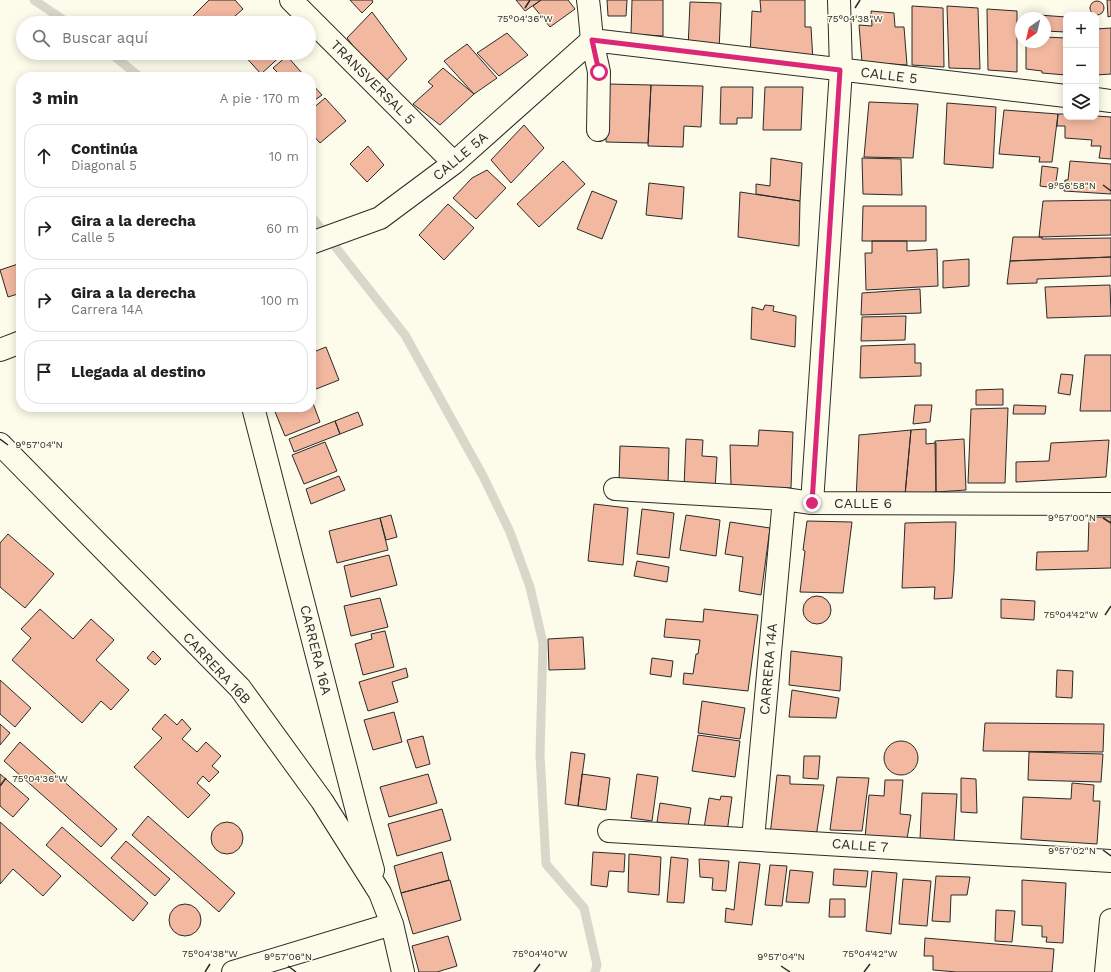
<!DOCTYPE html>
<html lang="es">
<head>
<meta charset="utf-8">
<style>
  :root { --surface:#fff; --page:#f6f6f6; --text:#202124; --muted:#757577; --line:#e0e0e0 }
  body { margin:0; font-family:"Work Sans",sans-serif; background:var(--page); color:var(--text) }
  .controls { position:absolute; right:12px; top:12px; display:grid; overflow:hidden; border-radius:8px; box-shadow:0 2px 10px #0003 }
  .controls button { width:36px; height:36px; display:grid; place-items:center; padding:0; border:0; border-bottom:1px solid var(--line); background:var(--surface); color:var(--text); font:20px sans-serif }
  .compass { position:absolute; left:1015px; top:12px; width:36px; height:36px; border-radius:50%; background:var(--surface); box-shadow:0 2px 10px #0003; rotate:214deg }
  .stop { position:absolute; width:12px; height:12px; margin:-9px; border:3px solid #db2777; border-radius:50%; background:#fff }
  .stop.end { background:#db2777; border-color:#fff; box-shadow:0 1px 4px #0008 }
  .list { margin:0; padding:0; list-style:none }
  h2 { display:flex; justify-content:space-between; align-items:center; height:52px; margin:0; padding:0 16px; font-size:17px }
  h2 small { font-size:13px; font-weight:400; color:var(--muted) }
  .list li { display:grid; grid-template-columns:26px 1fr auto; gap:12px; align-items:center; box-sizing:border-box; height:64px; margin:0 8px 8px; padding:0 8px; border:1px solid var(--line); border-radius:16px }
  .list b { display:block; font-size:15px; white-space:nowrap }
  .list p { margin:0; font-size:13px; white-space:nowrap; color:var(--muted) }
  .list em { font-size:13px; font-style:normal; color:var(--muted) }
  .icon { flex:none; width:22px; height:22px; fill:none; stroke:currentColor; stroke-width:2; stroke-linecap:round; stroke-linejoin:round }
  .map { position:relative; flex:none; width:1111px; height:972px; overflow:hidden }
  .search { position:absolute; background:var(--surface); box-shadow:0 2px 10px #0003; left:16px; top:16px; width:300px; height:44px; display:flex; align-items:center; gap:10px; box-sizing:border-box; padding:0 14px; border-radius:22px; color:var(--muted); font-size:15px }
  .panel { position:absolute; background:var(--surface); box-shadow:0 2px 10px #0003; left:16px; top:72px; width:300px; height:340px; border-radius:16px }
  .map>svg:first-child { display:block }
</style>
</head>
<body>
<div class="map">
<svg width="1111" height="972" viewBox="0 0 1111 972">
  <rect width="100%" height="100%" fill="#fdfbea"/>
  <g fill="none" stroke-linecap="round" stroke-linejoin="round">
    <path stroke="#d8d7c9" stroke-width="9" d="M34 0 68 23
      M110 53 140 77
      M311 216 405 335 483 476 510 532 530 587 543 643 540 755 546 864 584 908 597 965 595 972"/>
  </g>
  <path fill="#f2b8a0" stroke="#2b2b2b" d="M209 0H235L243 9 227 23H194L190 19Z
    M350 0H372L373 2 362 13Z
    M516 0H541L525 11Z
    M541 0H568L575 9 550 27 533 6Z
    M607 0H627L626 16H608Z
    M632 0H663V36L631 34Z
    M760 0H805V27H811L813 61 750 57 752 11 761 12Z
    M1107 0H1111V16L1108 17Z
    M1090 8a7 7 0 1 1 14 0a7 7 0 1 1-14 0Z
    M690 2 721 3 719 51 688 49Z
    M912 6 943 8 944 67 912 65Z
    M947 6 978 8 980 69 949 68Z
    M987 9 1017 11V72L988 70Z
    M871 11 894 13 895 27H904L907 65 862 62 859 25 872 26Z
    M372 12 407 59 382 85 347 38Z
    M1039 15 1066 17V32L1045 31V18H1039Z
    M1111 28V74L1096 75V29Z
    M507 33 528 55 499 76 477 53Z
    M1045 37 1066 38V75L1042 73V71L1026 69V42H1045Z
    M467 44 497 78 474 94 444 61Z
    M242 53H284L261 74Z
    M287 56 302 73 297 77H282L273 68Z
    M443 68 474 94 440 125 413 104 433 86 428 82Z
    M302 73 306 77H297Z
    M311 83 322 95 311 103Z
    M608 84 651 85 648 143 606 142Z
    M651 85 703 86 701 127 684 126 683 147 648 146Z
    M721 87H753L752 118H737V124H720Z
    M765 87H803L801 130H763Z
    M325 98 346 121 320 143 311 133V110Z
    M869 102 918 104 913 158 864 157Z
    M947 103 996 107 993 168 944 164Z
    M1004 110 1058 114 1052 162H1039L1040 157 999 154Z
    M1058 114H1066V117H1096V116L1111 117V159L1099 158 1101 146H1091L1092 140 1065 138V126H1057Z
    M524 125 544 148 511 183 491 160Z
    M368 146 384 165 367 182 350 164Z
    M771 158 802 163 800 201 756 194V184L770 186Z
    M862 158 901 159 902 195 863 194Z
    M563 161 585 184 539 227 517 204Z
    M1070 161 1111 164V194L1064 191 1065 180H1068Z
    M1042 166 1058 168 1055 188 1040 186Z
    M487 170 506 188 476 219 453 198 472 178Z
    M649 183 684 187 682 219 646 215Z
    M592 191 617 201 602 239 577 229Z
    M740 192 800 201 799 246 738 237Z
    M1111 200V235L1039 237 1043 201Z
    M448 204 474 228 444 260 419 235Z
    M863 206H926V241H862Z
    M1013 237H1042V239L1111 238V257L1010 261Z
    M872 241H907V251L937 249 938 286 866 290 865 253H872Z
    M1111 257V276L1037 279V283L1007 284 1010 261Z
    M969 259V286L943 288V261Z
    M21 263V293L8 297 0 270Z
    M1110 285 1111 316 1047 318 1045 287Z
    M920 289 921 313 861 315 862 293Z
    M765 305 774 306 773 311 796 316 795 347 751 339 752 307 763 310Z
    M906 316 905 340 861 341 862 317Z
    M915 344V363H921V376L860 378 861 346Z
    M326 347 339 380 311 391V353Z
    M1085 355H1111V411H1080Z
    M1061 374 1073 375 1070 395 1058 393Z
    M1003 389V405H976V390Z
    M311 398 320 422 285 436 273 407H311Z
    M915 405H932L930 422 913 424Z
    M1014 405 1046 406 1045 414H1013Z
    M1008 408 1005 483H968L971 409Z
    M358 412 363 425 340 434 335 421Z
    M335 421 340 434 294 452 289 439Z
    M926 429V444L936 443V492L905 495 911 430Z
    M759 430 793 432 791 488 731 486 730 445 758 446Z
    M911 430 905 495 856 500 859 435Z
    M686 439 703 440 702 456 717 457 715 489 684 487Z
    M964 439 966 490 936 492 935 441Z
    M1109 440 1106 477 1016 482V462L1049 461 1051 443Z
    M325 442 337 471 304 484 292 455Z
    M620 446 669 448 668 484 619 482Z
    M339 476 345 490 311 504 306 489Z
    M594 504 628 508 623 565 588 561Z
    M642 509 674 513 669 558 637 554Z
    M391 515 397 537 386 540 380 518Z
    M686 515 720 520 716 556 680 550Z
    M1089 517H1111V568L1036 570 1037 552 1088 551Z
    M380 518 388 550 337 563 329 531Z
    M807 521 852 522 843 593 800 592 805 551 803 550Z
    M730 522 770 528 761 595 739 591 743 557 725 554Z
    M947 522H956L954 572 952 598 934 599 935 587 902 588 905 523Z
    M8 534 54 574 25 608 0 587V543Z
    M389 555 397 585 351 597 344 566Z
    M637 561 669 567 667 582 634 576Z
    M803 610a14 14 0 1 1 28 0a14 14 0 1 1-28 0Z
    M380 598 388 627 351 636 344 606Z
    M1001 599 1035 601 1034 620 1001 618Z
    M40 609 73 639 91 619 114 640 96 660 129 690 111 710 101 701 82 723 12 660 31 638 21 629Z
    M704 609 758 615 748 691 683 684 684 673 693 674 696 654H698L700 640 664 637 666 619 703 622Z
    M385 631 394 667 363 675 355 644 372 639 371 634Z
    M583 637 585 669 549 670 548 639Z
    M153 651 161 659 155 665 147 658Z
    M791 651 842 657 840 691 789 685Z
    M652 658 673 661 671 677 650 674Z
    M406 668 408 677 392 682 398 702 368 711 359 682Z
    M1057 670 1073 671 1072 698 1056 697Z
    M0 680 31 708 15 727 0 714Z
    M792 690 839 698 836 718 789 717Z
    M702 701 745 708 740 739 698 733Z
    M394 712 402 742 373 750 364 720Z
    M165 714 177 725 182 719 191 729 182 739 197 752 206 742 221 756 212 766 219 772 209 782 203 776 197 783 210 795 188 818 134 767 162 738 152 729Z
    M985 723 1104 724 1103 752 983 751Z
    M0 724 10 733 0 745Z
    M698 735 740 741 735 777 692 771Z
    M423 736 430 764 416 768 407 740Z
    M884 758a17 17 0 1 1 34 0a17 17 0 1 1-34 0Z
    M20 742 117 829 101 847 4 761Z
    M571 752 585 754 578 806 565 804Z
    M1029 752 1103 754 1101 782 1028 780Z
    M804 756H820L818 779 803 778Z
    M0 774 29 799 13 817 0 806Z
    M428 774 437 803 389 817 380 787Z
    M582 774 610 778 606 810 578 806Z
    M637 774 658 777 652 821 631 818Z
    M777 775 790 776V784L824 785 816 837 770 835Z
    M837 777 869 778 862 831 830 830Z
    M961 778 976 779 977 813 961 812Z
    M885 780H903L900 814 911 815 907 839 865 838 869 795 884 796Z
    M1072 783 1094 785 1093 801H1100L1097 844 1021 839 1023 797 1071 799Z
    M922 793 957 794 954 841 920 840Z
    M721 796 732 797 727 832 704 828 709 798 720 800Z
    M660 803 691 808 688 826 657 822Z
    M442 809 451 840 397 856 388 824Z
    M148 816 235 893 219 912 132 835Z
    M0 822 61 876 43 896 13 869 0 884Z
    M211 838a16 16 0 1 1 32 0a16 16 0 1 1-32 0Z
    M62 827 148 903 133 921 46 845Z
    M126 841 170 879 155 896 111 858Z
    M442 852 449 880 401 893 394 866Z
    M593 852 625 854 624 872 609 871 607 887 591 885Z
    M629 854 661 857 659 895 628 892Z
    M671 857 688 859 684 903 667 902Z
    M699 859 729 861 726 891 712 890 713 878 700 877Z
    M739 862 760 864 752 925 725 922 726 908 734 910Z
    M770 865 787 866 782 906 765 905Z
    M834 869 868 871 866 887 833 885Z
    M790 870 813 872 809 903 786 902Z
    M872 871 897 873 891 934 866 931Z
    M936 876 970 877 967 895H951L950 922 932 921Z
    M903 879 931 881 927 926 899 924Z
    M450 880 461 920 413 934 401 893Z
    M1022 880 1066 883 1063 943 1046 942 1047 937H1042V926L1022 925Z
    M830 899H845V917H829Z
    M169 920a16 16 0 1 1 32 0a16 16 0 1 1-32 0Z
    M996 910 1015 911 1012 942 995 941Z
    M448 936 457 966 437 972H419L412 946Z
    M925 938 1054 949 1052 972H957L933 970V956H924Z"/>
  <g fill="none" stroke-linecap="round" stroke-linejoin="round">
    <g stroke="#2b2b2b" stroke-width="24">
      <path id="minor" d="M291 0 454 163
        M588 0 589 8 592 40 599 72 598 130
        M1096 99 1111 101
        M311 243 380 218 454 163 592 40 1066 96
        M0 350 21 342
        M253 407 359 819 373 870
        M0 444 240 688 322 801 380 893 392 924 403 972
        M615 489 784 499 812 503 1111 504
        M812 503 841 70 839 0
        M609 831 1111 861
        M753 839 784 499
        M233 972 392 924
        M1106 972 1111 920"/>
    </g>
    <use href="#minor" stroke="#fdfbea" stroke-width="22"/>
  </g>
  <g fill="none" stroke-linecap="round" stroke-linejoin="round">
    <path stroke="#db2777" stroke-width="5" d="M599 72 592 40 840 70 812 503"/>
  </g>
  <path fill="none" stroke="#2b2b2b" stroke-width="1.5" d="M525 8 530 0M855 8 860 0M1103 185 1111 191M0 439 8 445M1103 518 1111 523M1105 615 1111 606M0 786 6 778M1103 850 1111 856M288 966 296 972M781 966 790 972M205 972 210 964M534 972 540 964M864 972 870 964"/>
  <g text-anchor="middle" stroke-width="3" stroke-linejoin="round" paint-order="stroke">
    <g font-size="14" fill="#2b2b2b" stroke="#fdfbea">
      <text transform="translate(889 75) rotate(7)" y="5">CALLE 5</text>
      <text transform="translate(373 82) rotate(45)" y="5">TRANSVERSAL 5</text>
      <text transform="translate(460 156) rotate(-40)" y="5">CALLE 5A</text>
      <text x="863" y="508">CALLE 6</text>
      <text transform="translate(316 650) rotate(76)" y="5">CARRERA 16A</text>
      <text transform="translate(217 668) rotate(47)" y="5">CARRERA 16B</text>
      <text transform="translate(768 669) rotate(-85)" y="5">CARRERA 14A</text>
      <text transform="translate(860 845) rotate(4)" y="5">CALLE 7</text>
    </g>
  </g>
  <g font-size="10" text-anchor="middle" fill="#2b2b2b" stroke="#fdfbea" stroke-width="3" stroke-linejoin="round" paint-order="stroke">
    <text x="525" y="22">75°04'36"W</text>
    <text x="855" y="22">75°04'38"W</text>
    <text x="1072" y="189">9°56'58"N</text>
    <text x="39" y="448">9°57'04"N</text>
    <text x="1072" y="521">9°57'00"N</text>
    <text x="1071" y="618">75°04'42"W</text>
    <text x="40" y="782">75°04'36"W</text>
    <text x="1072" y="854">9°57'02"N</text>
    <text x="210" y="957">75°04'38"W</text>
    <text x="540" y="957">75°04'40"W</text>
    <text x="870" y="957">75°04'42"W</text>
    <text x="288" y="960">9°57'06"N</text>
    <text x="781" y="960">9°57'04"N</text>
  </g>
</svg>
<div class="controls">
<button>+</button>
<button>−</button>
<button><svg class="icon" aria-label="layers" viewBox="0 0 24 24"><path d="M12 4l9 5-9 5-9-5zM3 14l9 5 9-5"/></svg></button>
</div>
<svg class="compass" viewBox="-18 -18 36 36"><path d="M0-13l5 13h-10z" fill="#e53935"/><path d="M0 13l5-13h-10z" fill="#757577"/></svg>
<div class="stop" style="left:599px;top:72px"></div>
<div class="stop end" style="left:812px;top:503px"></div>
<div class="search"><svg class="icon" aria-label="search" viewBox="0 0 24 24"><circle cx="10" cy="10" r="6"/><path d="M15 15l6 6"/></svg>Buscar aquí</div>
<section class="panel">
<h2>3 min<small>A pie · 170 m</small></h2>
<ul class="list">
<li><svg class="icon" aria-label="ahead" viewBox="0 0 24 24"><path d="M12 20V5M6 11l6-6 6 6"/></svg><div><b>Continúa</b><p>Diagonal 5</p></div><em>10 m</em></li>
<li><svg class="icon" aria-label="right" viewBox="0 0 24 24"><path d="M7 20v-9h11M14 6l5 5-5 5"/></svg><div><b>Gira a la derecha</b><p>Calle 5</p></div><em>60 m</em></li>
<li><svg class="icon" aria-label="right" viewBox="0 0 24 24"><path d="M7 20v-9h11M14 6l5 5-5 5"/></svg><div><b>Gira a la derecha</b><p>Carrera 14A</p></div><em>100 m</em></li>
<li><svg class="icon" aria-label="arrive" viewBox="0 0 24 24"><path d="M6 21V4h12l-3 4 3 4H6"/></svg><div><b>Llegada al destino</b></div></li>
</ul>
</section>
</div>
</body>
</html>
